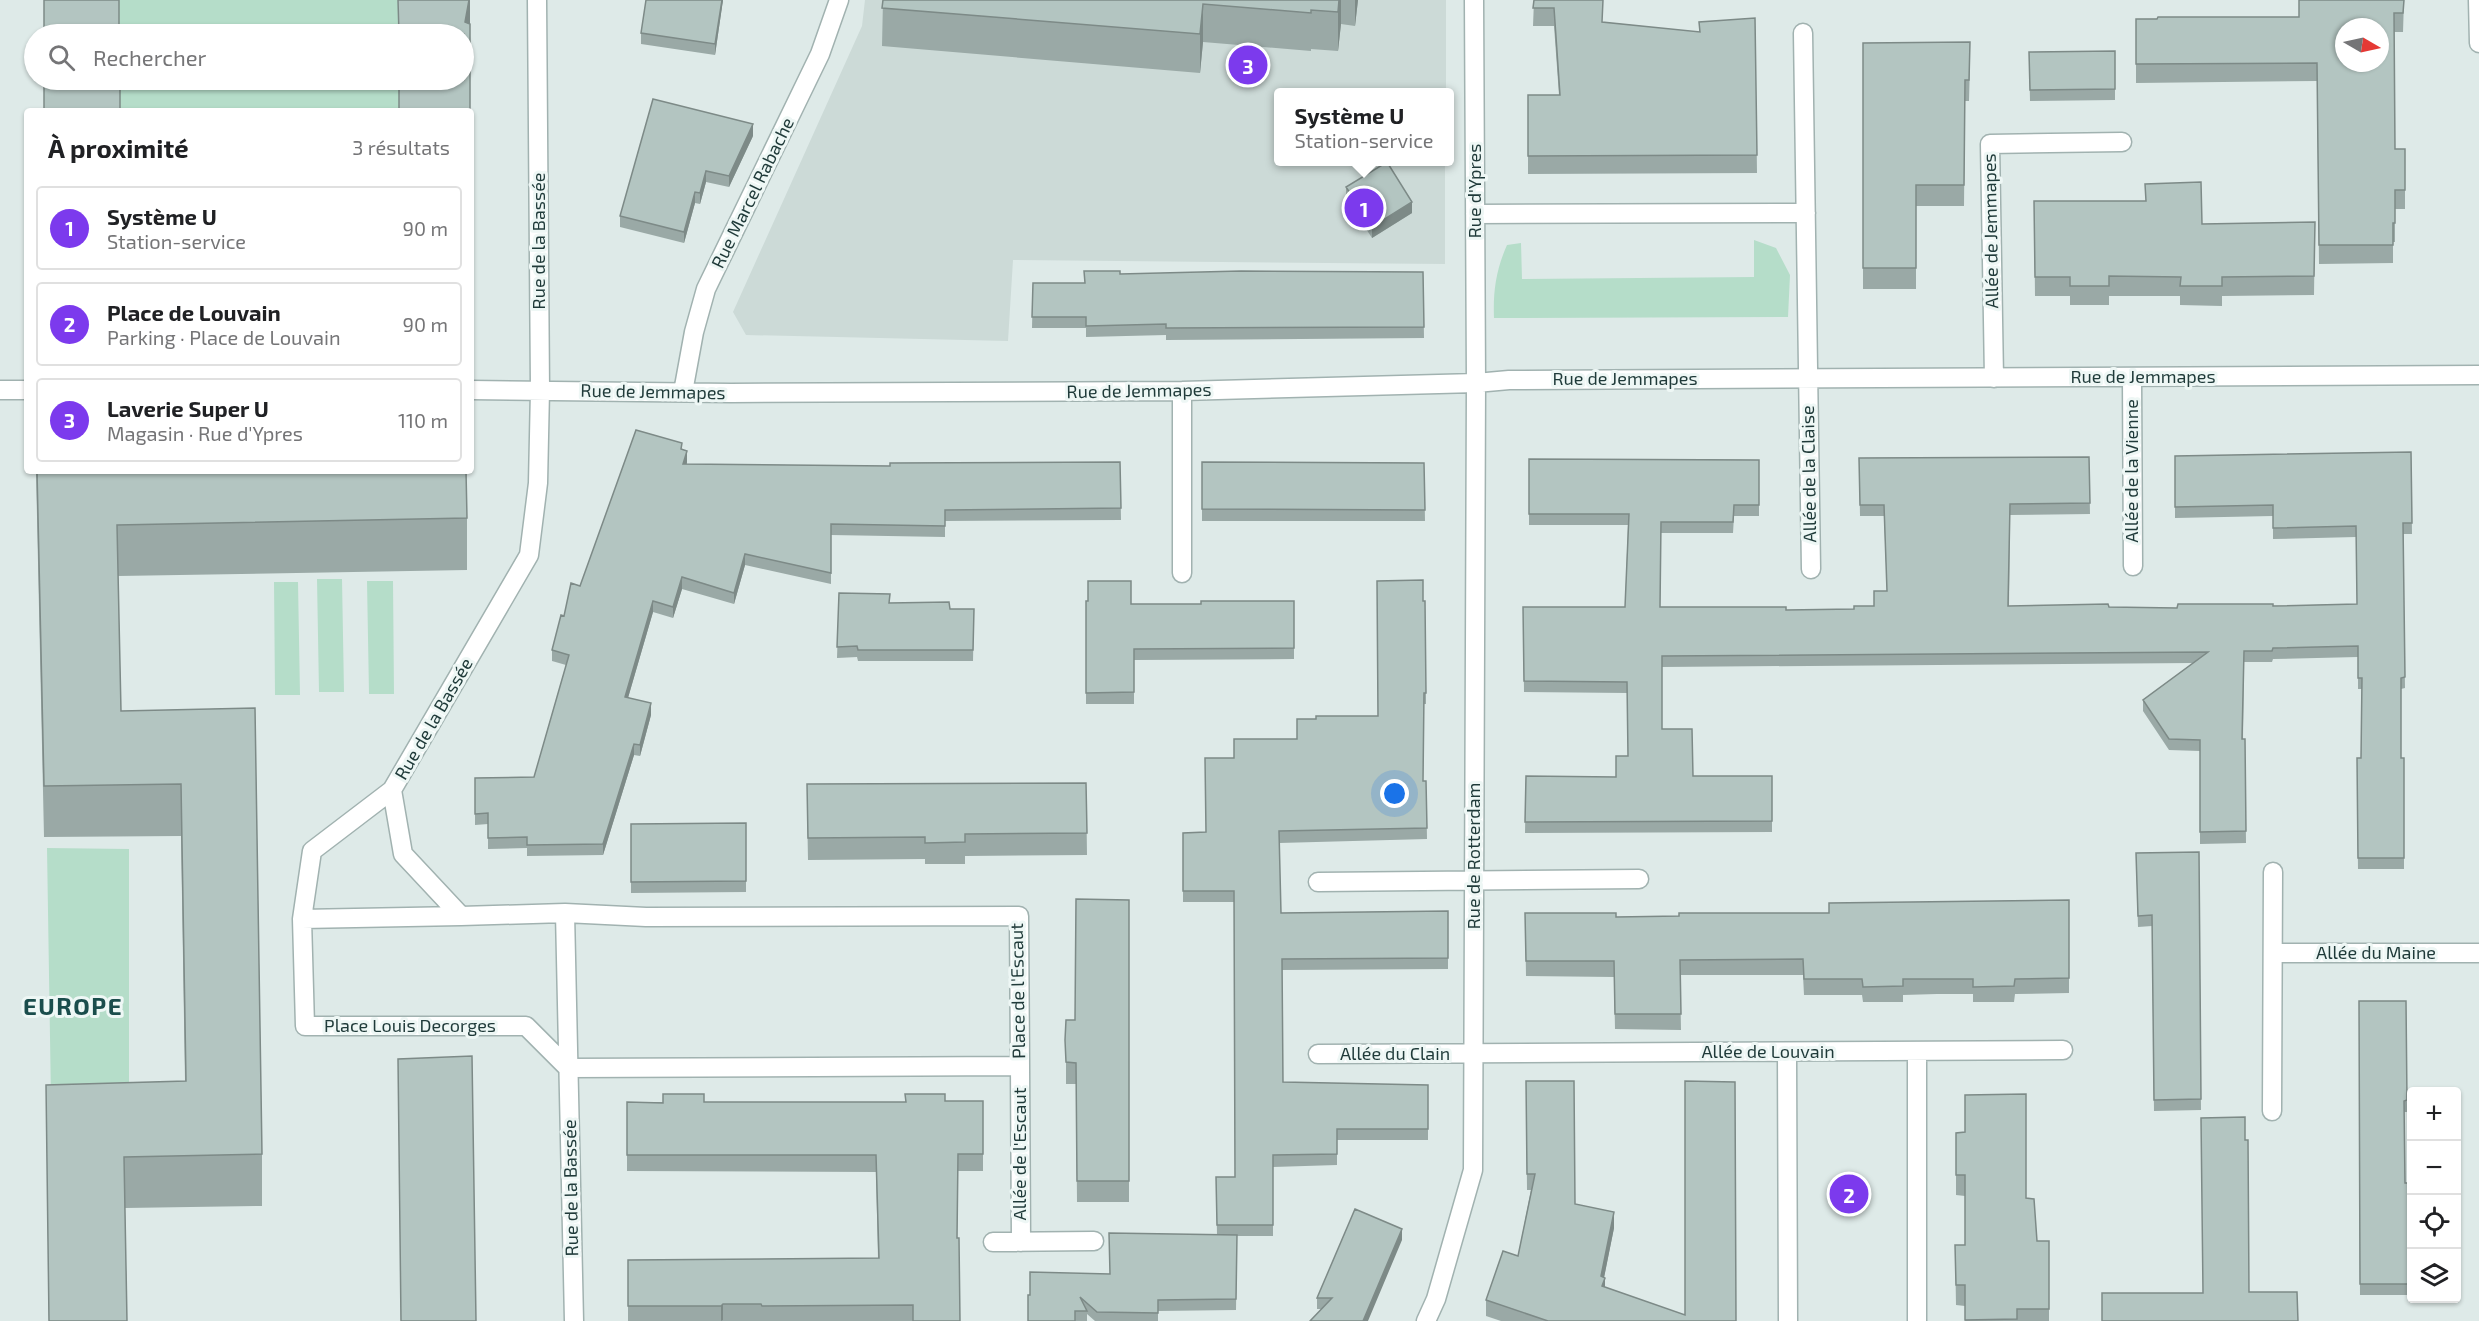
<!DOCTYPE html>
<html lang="fr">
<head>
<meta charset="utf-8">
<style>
  :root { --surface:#fff; --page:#f6f6f6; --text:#202124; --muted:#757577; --line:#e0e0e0; --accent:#7c3aed }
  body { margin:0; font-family:"Exo 2",sans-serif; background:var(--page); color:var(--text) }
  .controls { position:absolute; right:18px; bottom:18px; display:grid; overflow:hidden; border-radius:6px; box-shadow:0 2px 4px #0004 }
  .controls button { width:54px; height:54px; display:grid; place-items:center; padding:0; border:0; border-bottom:2px solid var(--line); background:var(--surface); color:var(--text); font:30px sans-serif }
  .compass { position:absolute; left:2335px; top:18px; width:54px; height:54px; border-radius:50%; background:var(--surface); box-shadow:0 2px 4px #0004; rotate:99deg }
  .you { position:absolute; left:1395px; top:794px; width:21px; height:21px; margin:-15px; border:4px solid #fff; border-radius:50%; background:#1a73e8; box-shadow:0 0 0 9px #1a73e833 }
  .badge { display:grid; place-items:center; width:39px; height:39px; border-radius:50%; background:var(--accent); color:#fff; font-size:20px; font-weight:700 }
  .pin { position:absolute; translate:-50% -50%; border:3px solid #fff; box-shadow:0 2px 6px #0006 }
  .popup { position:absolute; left:1274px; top:88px; width:180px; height:78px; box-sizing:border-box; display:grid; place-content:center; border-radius:6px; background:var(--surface); filter:drop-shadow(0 2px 4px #0005); font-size:20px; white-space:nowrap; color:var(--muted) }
  .popup b { font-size:22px; color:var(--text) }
  .popup::after { content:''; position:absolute; left:50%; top:100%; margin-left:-12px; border:12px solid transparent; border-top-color:var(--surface) }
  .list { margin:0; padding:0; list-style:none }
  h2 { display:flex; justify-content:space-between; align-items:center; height:78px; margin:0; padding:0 24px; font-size:26px }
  h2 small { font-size:20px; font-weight:400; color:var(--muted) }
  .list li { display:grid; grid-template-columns:39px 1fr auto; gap:18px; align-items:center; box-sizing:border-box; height:84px; margin:0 12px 12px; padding:0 12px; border:2px solid var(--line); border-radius:6px }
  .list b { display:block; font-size:22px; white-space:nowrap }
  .list p { margin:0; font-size:20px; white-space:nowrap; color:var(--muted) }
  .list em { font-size:20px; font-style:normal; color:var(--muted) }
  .icon { flex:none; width:33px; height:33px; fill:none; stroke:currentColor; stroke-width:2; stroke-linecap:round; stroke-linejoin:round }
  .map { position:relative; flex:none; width:2479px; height:1321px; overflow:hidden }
  .search { position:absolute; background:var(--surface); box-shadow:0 2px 4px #0004; left:24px; top:24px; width:450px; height:66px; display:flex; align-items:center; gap:15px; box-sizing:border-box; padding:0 21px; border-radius:33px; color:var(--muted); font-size:22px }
  .panel { position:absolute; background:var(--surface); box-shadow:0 2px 4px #0004; left:24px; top:108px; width:450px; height:366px; border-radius:6px }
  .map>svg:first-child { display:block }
</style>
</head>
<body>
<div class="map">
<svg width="2479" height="1321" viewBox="0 0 2479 1321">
  <rect width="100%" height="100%" fill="#deeae8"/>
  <path fill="#ccdad7" d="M865 0H1446V92H1278V162H1445V264L1013 260 1008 341 746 335 733 312 862 26Z"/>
  <path fill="#b5ddc9" d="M119 0H398V34H119Z
    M119 80H399V111H119Z
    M1754 240 1776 248 1790 275 1788 317 1494 318C1493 291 1496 270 1507 245L1521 243 1522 279 1754 277Z
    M317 579H342L344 692H319Z
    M367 581H393L394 694H369Z
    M274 582H298L300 695H275Z
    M47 848 129 849V1098L51 1100Z"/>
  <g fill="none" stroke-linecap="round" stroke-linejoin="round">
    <g stroke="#a1b2b0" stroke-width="21">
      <path id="minor" d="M2478 0 2479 43
        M1803 33 1811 569
        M1475 214 1806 213
        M2132 377 2133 566
        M1994 378 1990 144 2122 142
        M0 390H27
        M471 390 731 393 1182 391 1476 383 1509 380 2479 375
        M1182 391V573
        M683 392 694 332 706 289 820 54 839 0
        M1318 882 1639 879
        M565 913 574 1321
        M461 916 302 919 305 1026H526L568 1068 1020 1066 1019 916 646 917 565 913 461 916 403 854 392 790 529 555 538 483 540 390 537 0
        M302 919 312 851 392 790
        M2273 953H2479
        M1917 1051V1321
        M1787 1052 1788 1321
        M1318 1054 2063 1050
        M1020 1066 1021 1242
        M2272 1111 2273 872
        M993 1242 1094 1241
        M1426 1321 1436 1299 1473 1170 1476 383 1474 0"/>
    </g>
    <use href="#minor" stroke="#fff" stroke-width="18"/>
  </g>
  <path fill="#9aa9a6" d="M646 0H723L715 55 641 44V33Z
    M883 0H1358L1355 26 1341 24 1338 51 1311 49V51L1203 42 1200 73 882 46Z
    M1534 0 1603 22 1699 32V22L1755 18 1757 173 1528 174V95H1559L1554 26H1533Z
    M2404 0 2403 32H2394L2395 149 2405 169V209H2395V242H2393V263L2319 264 2317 81 2136 83V19L2299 17Z
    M1863 43 1970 63 1969 101H1965L1964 206H1916V289H1863Z
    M2115 51V100L2030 101 2029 52Z
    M753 136 729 187 706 182 700 204 695 203 684 243 620 227V216Z
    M1346 187 1412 213 1372 238 1346 198Z
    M2034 201 2202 224 2315 222 2314 295 2222 296V306L2180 305V296H2109V305H2070V296H2035Z
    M1423 272 1424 338 1166 340V335L1086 337V328H1032L1033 283H1084L1120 274Z
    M682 449 687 462V464L890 466 1120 462 1121 520 945 521V537L831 535V584L745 565 734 604 682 589 673 618 653 612 628 698 651 715 640 756 634 755 603 855 527 856V848L488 849V824L475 825V778L534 777 566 665 552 661V650L564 616Z
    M2411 452 2412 534H2403L2405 688 2401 689V758H2404V869H2358L2357 758H2361L2362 689H2358V657L2273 659 2272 662H2244L2243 739H2245L2246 843 2200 844V751L2169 750 2143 711V700L2193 663 1662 667V729L1693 776H1772V832L1525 833 1526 776 1616 777 1628 756 1627 693 1524 692 1523 607H1625L1628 525H1529V459L1759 460V516H1734L1733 533H1661L1660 607 1786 610 1854 609 1874 606 1887 591 1884 516H1860L1859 458 2089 457 2090 514 2010 515 2009 606 2177 608 2357 604 2356 537 2273 539V516L2175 518V456Z
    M1202 462 1424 463 1425 521H1202Z
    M36 471 467 518V570L118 576 121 711 255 708 262 1154V1206L125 1208 127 1321H49L46 1085 185 1081 181 836 44 837Z
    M1377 581 1426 693V704H1424L1423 781H1426L1427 839 1279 843 1281 913 1448 911V969L1282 970 1283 1082 1428 1085V1140H1337V1165L1273 1167V1236H1237L1236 1310 1158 1311V1321H1095L1087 1314V1321H1028L1030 1295 1109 1274 1217 1235 1216 1177H1235L1234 902H1183V833L1206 832 1234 758 1297 739 1316 719 1378 716Z
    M839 593 890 603 950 609H974L973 661H858L857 657 837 658Z
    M1086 601 1131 604H1201L1294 601V659L1134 660V704H1086Z
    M1086 783 1087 855 965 856V864H925V859L808 860 807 806Z
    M746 823V892L631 893V824Z
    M2199 852 2201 1110 2154 1111 2152 926 2138 927 2136 853Z
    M1129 900V1202H1077L1076 1084H1066V1020H1075Z
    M2069 900V993L2015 994 2014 1002H1973V994H1937L1903 995V1002H1863L1862 995H1804L1803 975H1680L1681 1030 1615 1029 1614 977 1526 976 1525 913 1616 917 1679 916 1829 913Z
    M2359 1001H2406L2407 1112H2404L2405 1183H2408V1295H2360Z
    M398 1059 476 1321H401Z
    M1526 1081 1575 1204 1614 1228 1604 1277 1605 1287 1685 1315 1736 1321H1501L1486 1316V1300L1518 1256 1531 1190H1527Z
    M945 1101H983V1171H958L957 1238 960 1321H628V1260L878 1258 876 1172 627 1171V1102H905Z
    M1956 1133 2026 1198 2037 1241H2049V1321H1965V1306L1956 1305 1955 1245H1965V1196L1956 1195Z
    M1402 1240 1322 1309H1317V1298Z"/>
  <path fill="#7d8a87" d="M469 0H470V35L465 22Z
    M722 0H723L715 55V44Z
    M1339 0H1341V24L1338 51V12Z
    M1355 0H1358L1355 26Z
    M1203 4V42L1200 73V34Z
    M753 124V136L729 187V176Z
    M706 171V182L700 204V193Z
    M695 192V203L684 243V232Z
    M1412 202V213L1372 238V227Z
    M687 451V462L683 475V464Z
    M745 554V565L734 604V593Z
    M682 577V589L673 618V607Z
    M653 601V612L625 708V697Z
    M651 703V715L640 756V745Z
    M634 744V755L603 855V844Z
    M1614 1212V1228L1603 1283 1605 1278V1294L1602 1302 1601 1276Z
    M1402 1229V1240L1368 1321H1363Z
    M723 1304V1320L721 1321V1306Z"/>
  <path fill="#b3c5c1" stroke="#7d8a87" stroke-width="1.5" fill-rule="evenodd" d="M44 0H119V34H44Z
    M398 0H469L465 22 470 24V111H399V80H464V34H399Z
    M646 0H722L715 44 641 33Z
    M883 0H1339L1338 12 1311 10V13L1203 4 1200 34 882 8Z
    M1534 0H1603L1602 22 1700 32 1699 22 1755 18 1757 155 1528 156V95H1560L1554 8H1533Z
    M2299 0H2404L2403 13H2394L2395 149H2405V190H2395V223H2393V245H2319L2317 63 2136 64V19H2157L2158 17H2299ZM2344 27H2380V63H2344Z
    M1970 42 1969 80H1965L1964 185H1916V268H1863V43Z
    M2115 51V89L2030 90 2029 52Z
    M44 80H120V111H44Z
    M653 99 753 124 729 176 706 171 700 193 695 192 684 232 620 216Z
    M1387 162 1412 202 1372 227 1346 187Z
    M2201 182 2202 224 2315 222 2314 276 2222 277V286H2180L2181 277 2109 276V286H2070V277H2035L2034 201H2146L2145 184Z
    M1084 271H1120V274L1241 271 1423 272 1424 327 1166 328V324L1086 326V317H1032L1033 283H1085Z
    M636 430 682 443 681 449 687 451 683 464 890 466V463L1120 462 1121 508 945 510V526L831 524V573L745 554 734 593 682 577 673 607 653 601 625 697 651 703 640 745 634 744 603 844 527 845V837L488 838V813L475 814V778L534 777 569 655 552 650 561 615 564 616 571 583 580 586Z
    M2411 452 2412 523H2403L2405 677 2401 678V758H2404V858H2358L2357 758H2361L2362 678H2358V646L2273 648 2272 651H2244L2242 739H2245L2246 831 2200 832V740L2169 739 2143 700 2208 652 1662 656V729H1692L1693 776H1772V821L1525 822 1526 776 1616 777V756H1628L1627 682 1524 681 1523 607H1625L1629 514H1529V459L1759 460V505H1734L1733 522H1661L1660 607H1786V610L1854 609V606H1874V591H1887L1884 505H1860L1859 458 2089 457 2090 503 2010 504 2008 606 2108 604 2109 607 2177 608 2178 604H2273V606L2357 604 2356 526 2273 528V505L2175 507V456Z
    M1202 462 1424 463 1425 510 1202 509Z
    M37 471H466L467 518 117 525 121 711 255 708 262 1154 124 1157 127 1321H49L46 1085 186 1081 181 784 44 786Z
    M1423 580V601H1425L1426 693H1424L1423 781H1426L1427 828 1279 831 1281 913 1448 911V958L1282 959 1283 1082 1428 1085V1129H1337V1154L1273 1155V1225H1217L1216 1177H1235L1234 891H1183V833L1206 832 1205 758H1234V739H1297V719H1316V716H1378L1377 581Z
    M1088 581H1131V604H1201V601H1294V648L1134 649V692L1086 693V601H1088Z
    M839 593 890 594 889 603 949 602 950 609H974L973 650H858L857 646 837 647Z
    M1086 783 1087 833 965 834V842L925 843V837L808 838 807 784Z
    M746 823V881L631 882V824Z
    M2199 852 2201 1099 2154 1100 2152 915 2138 916 2136 853Z
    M1076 899 1129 900V1181H1077L1076 1063 1066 1062 1065 1040 1066 1020H1075Z
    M2069 900V978L2015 979 2014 986 1973 987V979H1903V986L1863 987 1862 979H1804L1803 959 1680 960 1681 1014H1615L1614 961H1526L1525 913H1616V917L1679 916V913H1829V903Z
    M2359 1001H2406L2407 1100 2404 1101 2405 1183H2408V1284H2360Z
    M472 1056 476 1321H401L398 1059Z
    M1526 1081H1574L1575 1204 1614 1212 1601 1276 1605 1278 1602 1286 1685 1315V1081L1735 1082 1736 1321H1548L1486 1300 1503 1251 1518 1256 1535 1174H1527Z
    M663 1094H704V1102H906L905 1094H945V1101H983V1154H958L957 1238H959L960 1321H913V1305L762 1306 761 1304H723L721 1306H628V1260L879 1258 876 1155H627V1102L663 1103Z
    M2026 1094V1198L2034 1199 2037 1241H2049V1309H2017V1319L1965 1320V1285H1956L1955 1245H1965V1175H1956V1133L1965 1132V1095Z
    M2245 1117V1140H2248L2249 1292H2297L2298 1321H2102V1293H2203L2201 1118Z
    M1355 1209 1402 1229 1363 1321H1310L1332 1298H1317Z
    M1109 1233 1237 1235 1236 1299 1158 1300V1313L1097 1312 1080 1297 1087 1311H1075V1321H1028V1295H1030V1272L1110 1274Z"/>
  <g text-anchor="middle" stroke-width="6" stroke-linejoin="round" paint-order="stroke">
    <g font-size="18" fill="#1f3a39" stroke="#eef7f5">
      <text transform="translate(1475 191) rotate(-90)" y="6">Rue d'Ypres</text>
      <text transform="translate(753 193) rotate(-64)" y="6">Rue Marcel Rabache</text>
      <text transform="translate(1991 231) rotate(-91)" y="6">Allée de Jemmapes</text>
      <text transform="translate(539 241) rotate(-90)" y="6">Rue de la Bassée</text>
      <text x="2143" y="383">Rue de Jemmapes</text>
      <text x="1625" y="385">Rue de Jemmapes</text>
      <text transform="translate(1139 391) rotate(-1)" y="6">Rue de Jemmapes</text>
      <text transform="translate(653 392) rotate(1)" y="6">Rue de Jemmapes</text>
      <text transform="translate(2132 471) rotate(-90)" y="6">Allée de la Vienne</text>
      <text transform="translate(1809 474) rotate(-91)" y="6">Allée de la Claise</text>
      <text transform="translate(434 719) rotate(-60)" y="6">Rue de la Bassée</text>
      <text transform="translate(1474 856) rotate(-90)" y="6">Rue de Rotterdam</text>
      <text x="2376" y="959">Allée du Maine</text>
      <text transform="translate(1018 991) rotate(-91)" y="6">Place de l'Escaut</text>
      <text x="410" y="1032">Place Louis Decorges</text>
      <text x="1768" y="1058">Allée de Louvain</text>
      <text x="1395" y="1060">Allée du Clain</text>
      <text transform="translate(1020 1154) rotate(-90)" y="6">Allée de l'Escaut</text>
      <text transform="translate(571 1188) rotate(-91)" y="6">Rue de la Bassée</text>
    </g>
    <g font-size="24" font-weight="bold" letter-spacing="1.5" fill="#1a4d4c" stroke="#eef7f5">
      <text x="73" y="1015">EUROPE</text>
    </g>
  </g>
</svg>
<div class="controls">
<button>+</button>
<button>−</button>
<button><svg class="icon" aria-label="locate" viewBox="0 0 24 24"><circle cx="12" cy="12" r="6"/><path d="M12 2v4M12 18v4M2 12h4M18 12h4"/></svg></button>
<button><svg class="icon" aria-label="layers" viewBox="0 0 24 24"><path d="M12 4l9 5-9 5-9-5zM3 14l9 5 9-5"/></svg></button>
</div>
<svg class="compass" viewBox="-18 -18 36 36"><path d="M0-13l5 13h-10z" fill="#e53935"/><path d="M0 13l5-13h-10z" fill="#757577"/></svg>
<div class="you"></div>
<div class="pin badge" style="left:1364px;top:208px">1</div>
<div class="popup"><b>Système U</b>Station-service</div>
<div class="pin badge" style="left:1849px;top:1194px">2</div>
<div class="pin badge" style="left:1248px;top:65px">3</div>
<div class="search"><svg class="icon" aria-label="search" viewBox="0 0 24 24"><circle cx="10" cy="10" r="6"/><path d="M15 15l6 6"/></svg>Rechercher</div>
<section class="panel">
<h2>À proximité<small>3 résultats</small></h2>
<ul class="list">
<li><span class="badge">1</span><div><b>Système U</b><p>Station-service</p></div><em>90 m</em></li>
<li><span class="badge">2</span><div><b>Place de Louvain</b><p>Parking · Place de Louvain</p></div><em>90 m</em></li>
<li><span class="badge">3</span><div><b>Laverie Super U</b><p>Magasin · Rue d'Ypres</p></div><em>110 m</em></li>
</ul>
</section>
</div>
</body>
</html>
